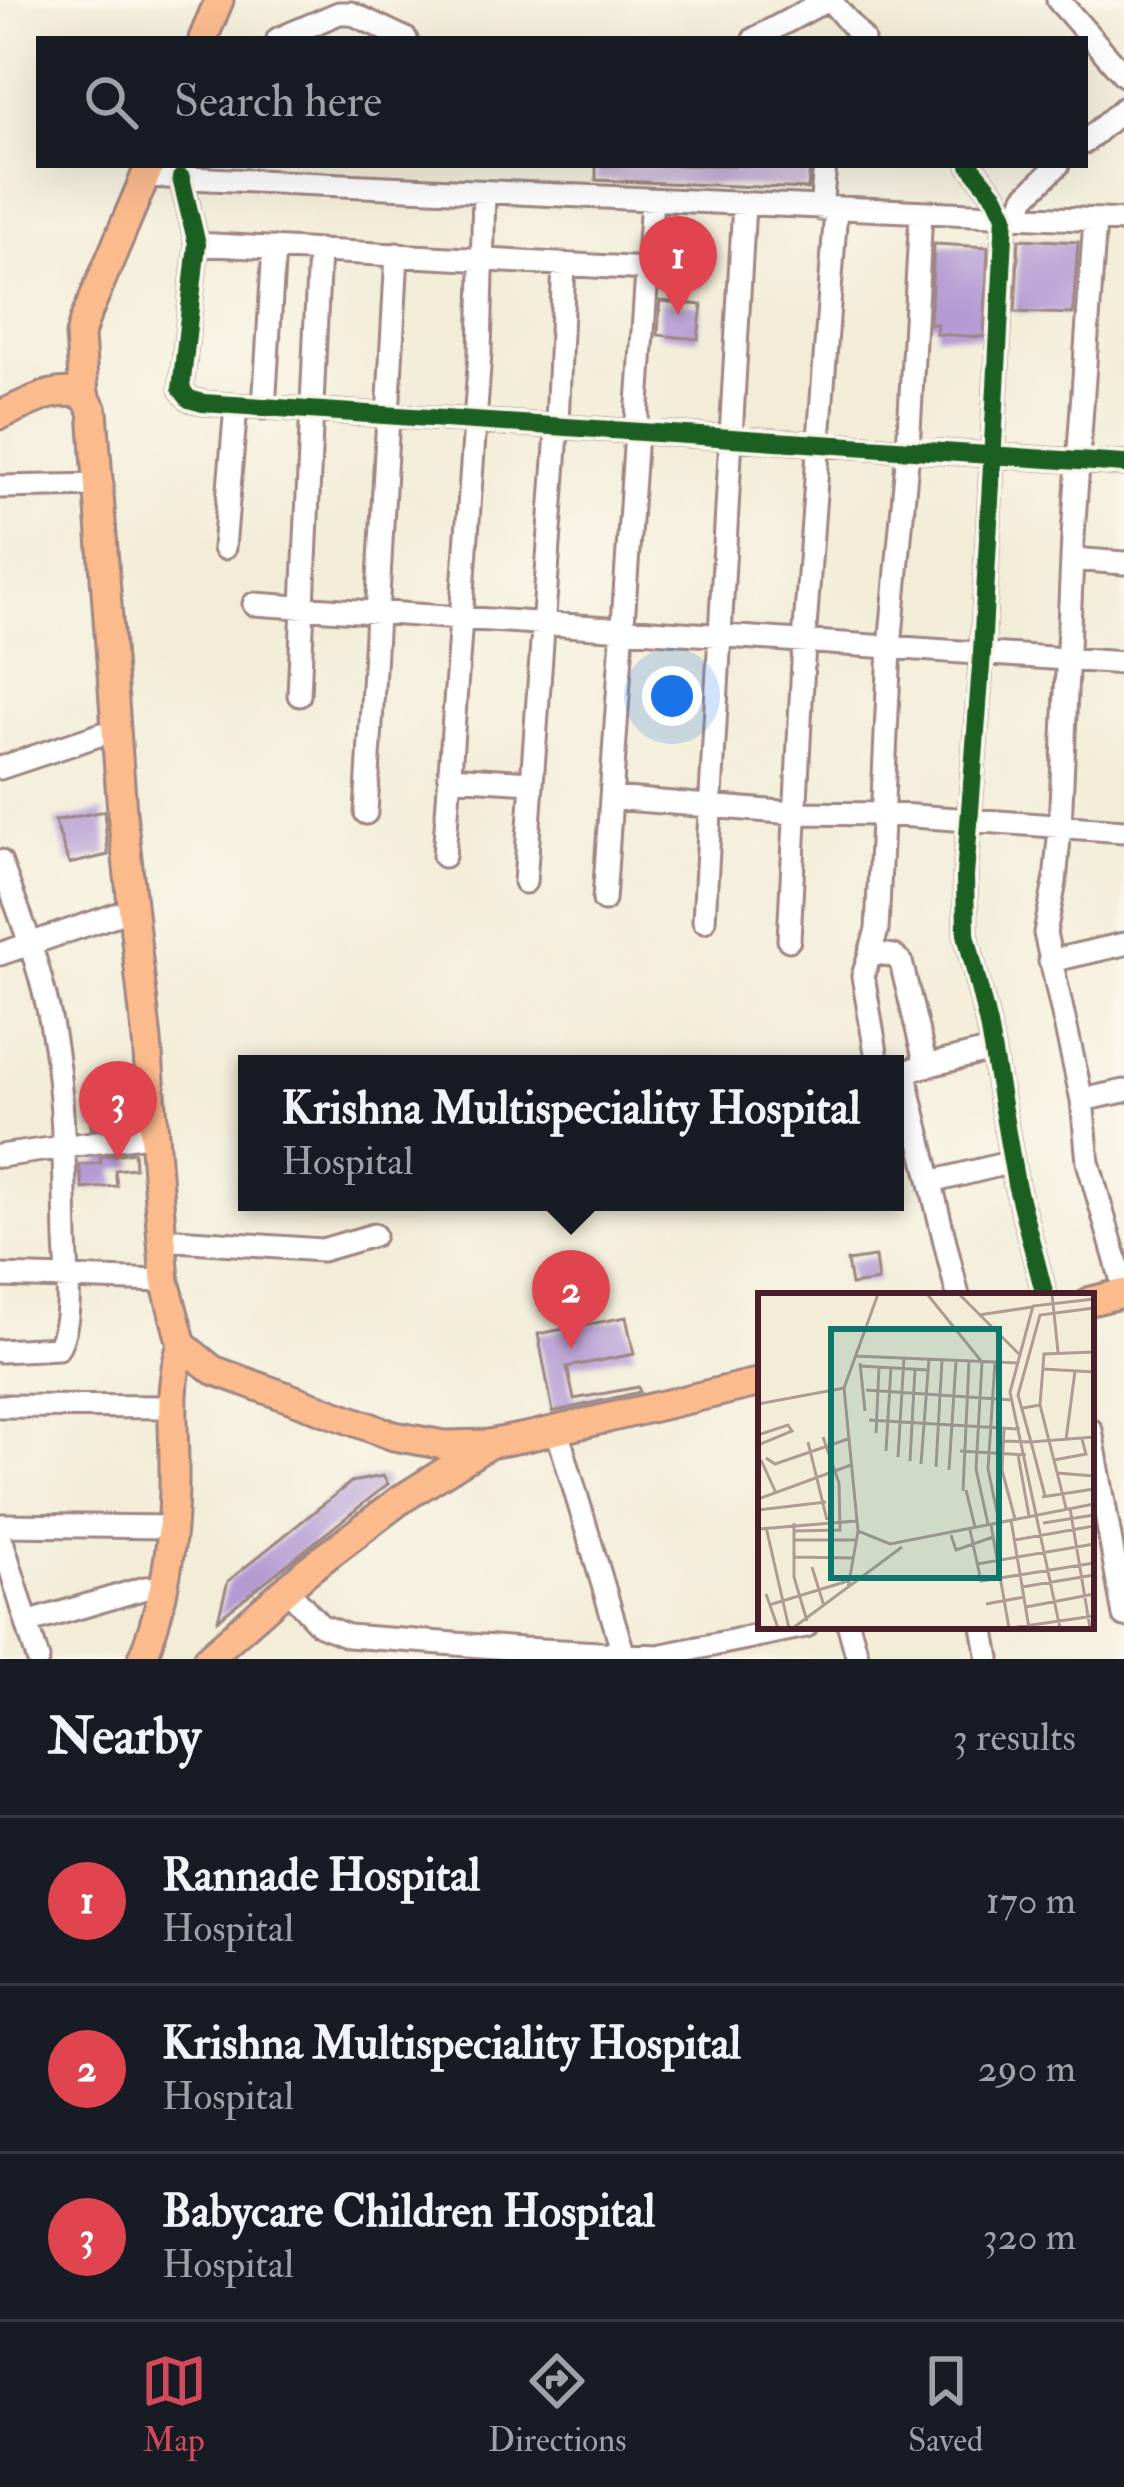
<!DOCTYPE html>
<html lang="en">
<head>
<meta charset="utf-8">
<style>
  :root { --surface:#171b24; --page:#242831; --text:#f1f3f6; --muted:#9ea1a6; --line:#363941; --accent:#d1495b }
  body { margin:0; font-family:"IM FELL Double Pica",serif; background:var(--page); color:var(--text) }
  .you { position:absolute; left:672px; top:696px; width:42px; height:42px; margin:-30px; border:9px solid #fff; border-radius:50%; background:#1a73e8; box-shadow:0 0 0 18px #1a73e833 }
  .badge { display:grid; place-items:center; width:78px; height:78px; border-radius:50%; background:var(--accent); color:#fff; font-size:39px; font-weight:700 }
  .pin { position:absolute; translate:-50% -99px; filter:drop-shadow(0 3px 6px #0008) }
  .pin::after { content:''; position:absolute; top:63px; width:42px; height:36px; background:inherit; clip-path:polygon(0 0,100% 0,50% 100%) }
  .popup { position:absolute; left:238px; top:1055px; width:666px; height:156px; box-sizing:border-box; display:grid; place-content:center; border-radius:0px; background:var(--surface); filter:drop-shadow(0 3px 9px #0005); font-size:39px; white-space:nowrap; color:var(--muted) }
  .popup b { font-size:45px; color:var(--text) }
  .popup::after { content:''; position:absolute; left:50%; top:100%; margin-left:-24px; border:24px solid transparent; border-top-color:var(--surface) }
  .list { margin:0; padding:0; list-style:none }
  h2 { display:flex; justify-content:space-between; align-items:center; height:156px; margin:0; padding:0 48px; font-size:51px }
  h2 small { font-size:39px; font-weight:400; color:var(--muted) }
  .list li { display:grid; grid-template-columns:78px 1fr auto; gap:36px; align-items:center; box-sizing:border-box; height:168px; padding:0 48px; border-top:3px solid var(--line) }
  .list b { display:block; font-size:45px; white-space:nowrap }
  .list p { margin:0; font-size:39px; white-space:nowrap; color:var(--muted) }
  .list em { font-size:39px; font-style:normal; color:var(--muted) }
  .icon { flex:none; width:66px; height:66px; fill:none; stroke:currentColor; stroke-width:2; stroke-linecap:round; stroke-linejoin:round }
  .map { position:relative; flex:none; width:1124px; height:1659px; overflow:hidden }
  .search { position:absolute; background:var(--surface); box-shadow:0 12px 48px #0002; left:36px; right:36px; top:36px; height:132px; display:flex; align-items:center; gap:30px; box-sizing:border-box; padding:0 42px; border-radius:0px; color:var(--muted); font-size:45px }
  .sheet { height:660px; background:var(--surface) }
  nav { display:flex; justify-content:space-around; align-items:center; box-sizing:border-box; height:168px; border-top:3px solid var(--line); background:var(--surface); font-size:33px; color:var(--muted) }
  nav a { display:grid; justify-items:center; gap:6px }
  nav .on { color:var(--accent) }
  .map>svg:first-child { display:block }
</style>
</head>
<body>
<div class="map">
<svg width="1124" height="1659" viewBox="0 0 1124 1659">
  <rect width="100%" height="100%" fill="#fbf7ec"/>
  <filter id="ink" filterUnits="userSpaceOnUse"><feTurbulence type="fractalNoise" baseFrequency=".00833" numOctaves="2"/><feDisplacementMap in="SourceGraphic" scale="24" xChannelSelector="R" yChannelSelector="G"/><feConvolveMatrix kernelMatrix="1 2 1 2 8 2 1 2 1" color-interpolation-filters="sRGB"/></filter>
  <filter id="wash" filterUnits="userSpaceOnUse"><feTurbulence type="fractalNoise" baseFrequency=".004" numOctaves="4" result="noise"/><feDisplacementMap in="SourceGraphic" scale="48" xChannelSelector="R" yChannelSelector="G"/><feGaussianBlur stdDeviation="2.7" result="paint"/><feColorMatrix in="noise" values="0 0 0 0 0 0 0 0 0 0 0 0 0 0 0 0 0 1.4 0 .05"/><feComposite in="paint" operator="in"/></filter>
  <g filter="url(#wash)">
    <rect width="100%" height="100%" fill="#f3edd8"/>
    <g id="blocks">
      <path fill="#b39ad3" d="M596 165H810L808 189 596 180Z
        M1019 239 1078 242 1073 314 1015 312Z
        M934 244 988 247 984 337 936 334 937 324H930Z
        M660 301 702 305 698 339 658 335Z
        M104 811 108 855 69 864 55 821Z
        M133 1090 135 1122 91 1128 88 1094Z
        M134 1152 135 1168 115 1170 117 1186 83 1189 79 1165 101 1163 100 1157Z
        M875 1257 878 1281 851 1285 847 1261Z
        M626 1317 634 1354 567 1367 574 1399 638 1387 640 1392 553 1412 538 1334Z
        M383 1476 388 1484 218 1619 228 1581 351 1482Z"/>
    </g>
  </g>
  <g filter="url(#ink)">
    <use href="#blocks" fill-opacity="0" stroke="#9e8682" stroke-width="3"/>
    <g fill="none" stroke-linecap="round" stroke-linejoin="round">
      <g stroke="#9e8682" stroke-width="27">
        <path id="minor" d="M830 0 863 39
          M1058 0 1124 75
          M278 39 339 13H351L406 39
          M754 39 827 0
          M1085 142 1124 108
          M970 165 996 197 1005 216 982 653 965 876 966 934 988 1025 1016 1184 1045 1296
          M146 176 1124 221
          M181 178 197 244 181 389 189 399 203 403 1124 464
          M821 209 825 165
          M1017 216 1025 197 1058 165
          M1095 220 1073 536 1060 827 1055 882 1045 933 1082 1100 1088 1162 1124 1288
          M197 244 648 269
          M264 408 274 248
          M0 487 102 485
          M224 548 236 406
          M1073 559 1124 563
          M254 604 1124 663
          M299 695 319 250
          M0 768 117 729
          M449 777 531 782
          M613 798 793 813 885 814 1124 831
          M366 813 397 254
          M444 856 480 353 484 192
          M0 861C16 904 33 947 44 992 65 1071 64 1158 66 1239 67 1273 74 1317 58 1348L0 1351
          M525 882 556 446 564 264
          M604 900 652 200
          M704 921 744 204
          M789 940 804 642 836 210
          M872 952 894 956 901 962 926 1066
          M0 954 133 909
          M1050 961 1124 944
          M878 1064 863 976 877 930 890 647 908 450 921 212
          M913 1069 992 1050
          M904 1071 958 1296
          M1082 1100 1124 1091
          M0 1156 154 1134
          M931 1182 1012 1162
          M162 1239 322 1250 374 1235
          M0 1276 165 1281
          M0 1406 172 1407
          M557 1430 625 1659
          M1091 1430 1124 1616
          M0 1525 173 1527
          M3 1544 38 1659
          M287 1589 320 1625 348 1636 522 1649 658 1656 806 1626
          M27 1623 145 1588 163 1587
          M849 1626 858 1659
          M983 1626 989 1659"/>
      </g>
      <g stroke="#9e8682" stroke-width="33">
        <path id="major" d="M203 39 219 0
          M84 395 80 335 84 321 150 165
          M0 415C28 404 54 385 84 395L93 411 122 812 147 1041 165 1281 182 1345 213 1370 394 1436 444 1445 489 1444 531 1436 761 1382
          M1091 1301 1124 1293
          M142 1659C167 1598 175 1532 174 1466 174 1424 168 1385 182 1345
          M207 1659 308 1570 400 1500 489 1444"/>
      </g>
      <use href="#minor" stroke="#fff" stroke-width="21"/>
      <use href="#major" stroke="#fbbb8d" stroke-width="27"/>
      <g stroke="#fbf7ec" stroke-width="26">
        <path id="cycleway" d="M970 165 996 197 1005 216 982 653 965 876 966 934 988 1025 1016 1184 1045 1296
          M181 178 197 244 181 389 189 399 203 403 1124 464"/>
      </g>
      <use href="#cycleway" stroke="#1b5e20" stroke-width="18"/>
    </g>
  </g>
  <g transform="translate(758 1293)">
    <rect width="336" height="336" fill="#f3edd8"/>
    <path fill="none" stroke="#af9b93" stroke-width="3" d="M169 1 224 69 218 176 230 231M201 1 262 62M294 1 300 59M336 15 282 22 260 102 273 149 336 144M221 22 274 14M96 63 260 70M237 69 230 176 241 229M102 70 107 118M102 73 170 77M285 76 336 79M86 95 120 1M108 97 254 107M0 111 86 95 100 238 132 251 336 211M282 112 286 61 336 59M265 115 282 112 308 215M111 127 262 136M246 136 244 177 257 226M118 140 121 74M0 142 30 132 34 138 0 152M308 147 317 78M245 148 273 149 287 203M50 149 69 227M128 158 133 74M202 158 268 162M260 162 271 223M140 164 146 65M8 165 17 171 90 146M3 167 18 200M296 167 328 161 324 146M152 168 157 76M163 171 171 66M178 174 184 67M191 177 198 68M299 180 336 183M208 197 217 234M205 198 211 68M284 204 336 196M0 206 93 172M312 215 332 335M0 217 68 209M253 227 271 335M36 230V284L49 328M285 230 336 222M233 232 251 335M8 234 31 335M0 236 98 228M212 237 223 288 336 270M36 238 82 237 81 190 65 144M193 242 198 257 235 244M36 247H99M256 247 336 233M36 264 94 265M219 271 336 251M54 274 66 313M264 294 336 282M90 295 100 238M8 301 20 335M228 311 266 304M11 312 90 288M268 314 336 301M35 335 144 254M253 335 336 323M302 335 252 99 275 13 336 6"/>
    <path fill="#0f766e" fill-opacity="0.15" stroke="#0f766e" stroke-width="6" d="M73 36H241V285H73Z"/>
    <rect width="336" height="336" fill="none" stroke="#4a1f2b" stroke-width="6"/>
  </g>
</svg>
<div class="you"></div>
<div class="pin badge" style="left:678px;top:315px;background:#e0444e">1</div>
<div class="pin badge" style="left:571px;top:1349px;background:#e0444e">2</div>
<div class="popup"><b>Krishna Multispeciality Hospital</b>Hospital</div>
<div class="pin badge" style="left:118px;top:1160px;background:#e0444e">3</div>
<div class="search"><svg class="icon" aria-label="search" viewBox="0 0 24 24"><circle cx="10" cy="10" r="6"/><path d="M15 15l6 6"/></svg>Search here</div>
</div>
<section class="sheet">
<h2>Nearby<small>3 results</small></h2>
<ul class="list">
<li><span class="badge" style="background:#e0444e">1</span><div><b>Rannade Hospital</b><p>Hospital</p></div><em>170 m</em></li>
<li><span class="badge" style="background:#e0444e">2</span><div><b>Krishna Multispeciality Hospital</b><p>Hospital</p></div><em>290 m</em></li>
<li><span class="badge" style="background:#e0444e">3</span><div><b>Babycare Children Hospital</b><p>Hospital</p></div><em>320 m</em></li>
</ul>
</section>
<nav>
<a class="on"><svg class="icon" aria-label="map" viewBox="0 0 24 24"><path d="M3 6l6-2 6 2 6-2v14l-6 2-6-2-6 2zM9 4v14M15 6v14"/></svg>Map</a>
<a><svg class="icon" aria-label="directions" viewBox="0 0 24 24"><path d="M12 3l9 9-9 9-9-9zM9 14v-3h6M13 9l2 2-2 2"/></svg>Directions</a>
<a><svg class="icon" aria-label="saved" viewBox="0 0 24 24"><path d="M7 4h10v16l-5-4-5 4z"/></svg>Saved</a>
</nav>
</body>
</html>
